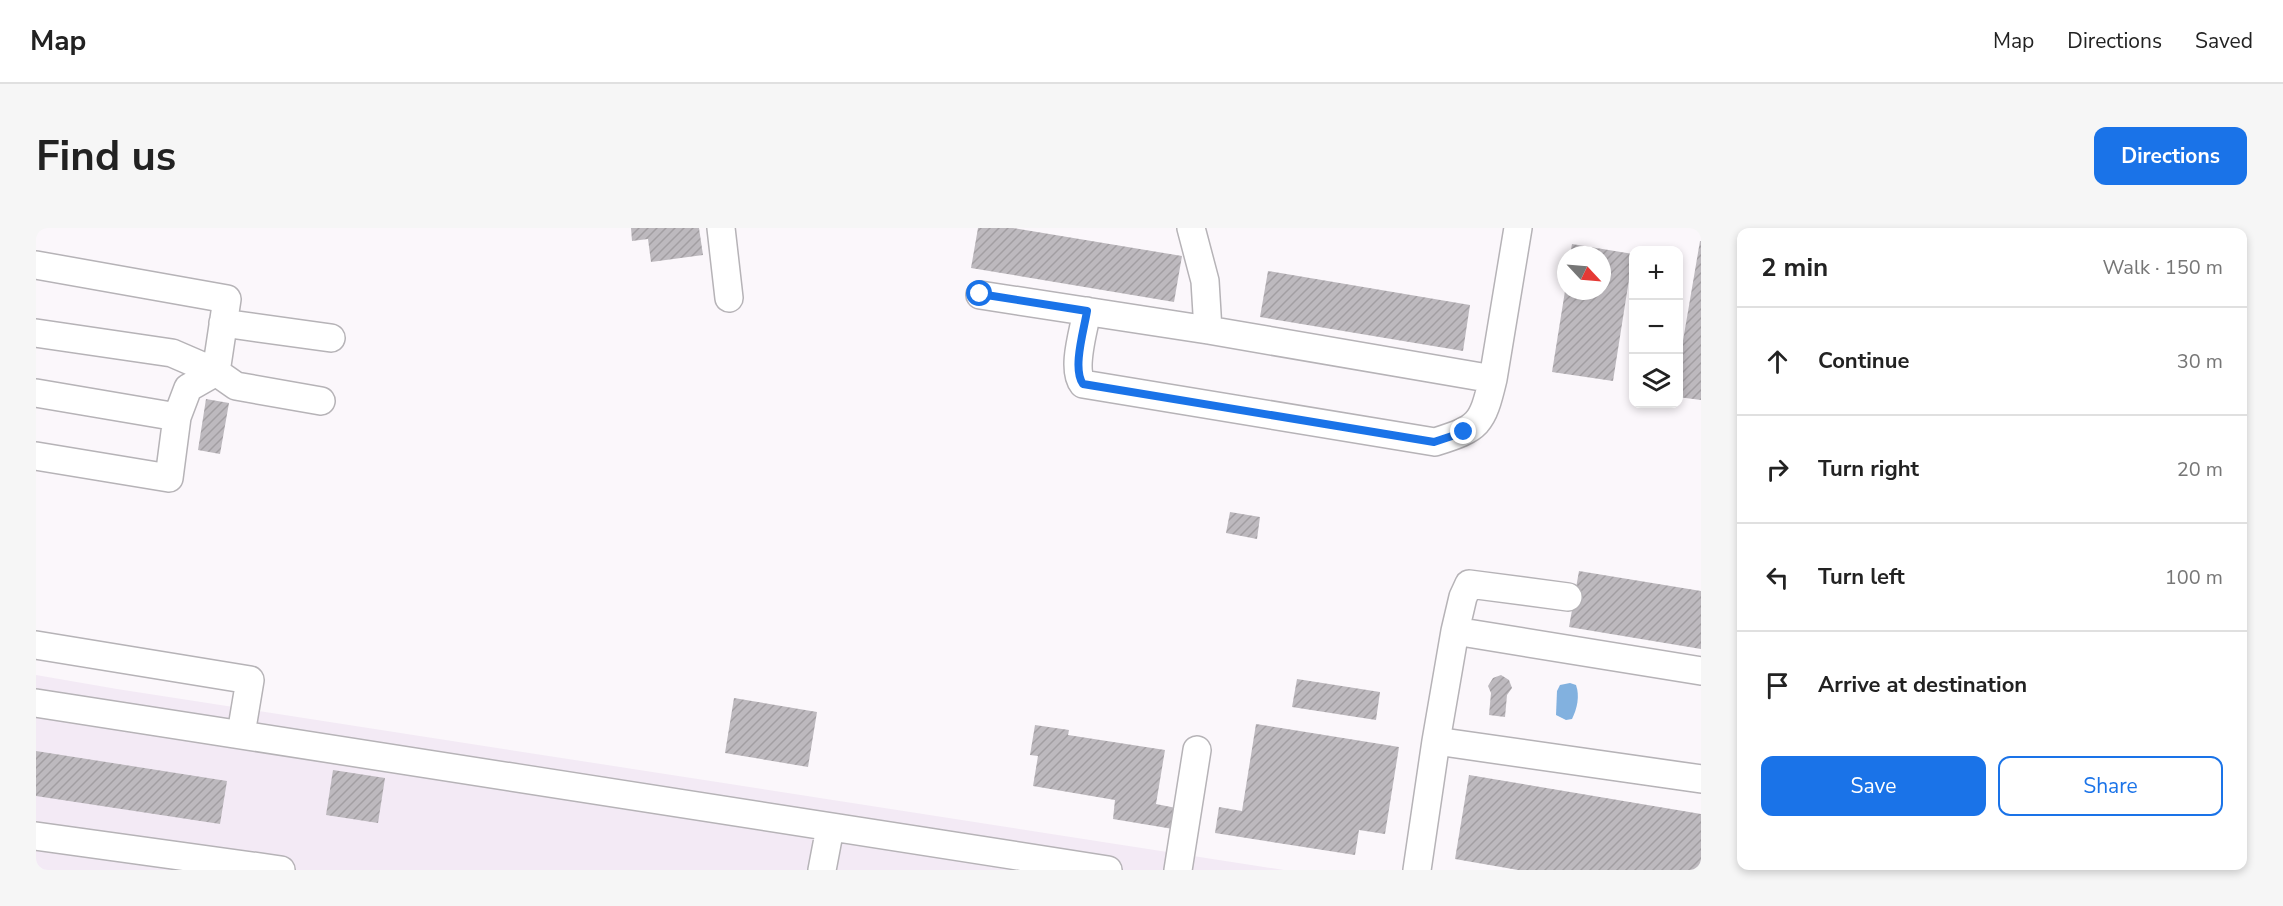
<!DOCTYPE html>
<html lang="en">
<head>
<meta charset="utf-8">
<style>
  :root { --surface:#fff; --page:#f6f6f6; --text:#222; --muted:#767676; --line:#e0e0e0; --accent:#1a73e8 }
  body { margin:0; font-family:"Nunito Sans",sans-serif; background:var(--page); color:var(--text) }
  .controls { position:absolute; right:18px; top:18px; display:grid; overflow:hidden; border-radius:12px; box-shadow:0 3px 9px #0003 }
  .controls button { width:54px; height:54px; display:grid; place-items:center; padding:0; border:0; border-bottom:2px solid var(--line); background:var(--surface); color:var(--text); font:30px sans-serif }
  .compass { position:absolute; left:1521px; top:18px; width:54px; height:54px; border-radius:50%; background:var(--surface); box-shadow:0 3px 9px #0003; rotate:116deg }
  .stop { position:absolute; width:18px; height:18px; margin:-14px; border:4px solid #1a73e8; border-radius:50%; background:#fff }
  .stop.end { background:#1a73e8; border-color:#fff; box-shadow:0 2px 6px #0008 }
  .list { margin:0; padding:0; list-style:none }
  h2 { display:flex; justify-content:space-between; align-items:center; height:78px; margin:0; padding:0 24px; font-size:26px }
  h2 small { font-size:20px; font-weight:400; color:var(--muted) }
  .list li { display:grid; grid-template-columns:39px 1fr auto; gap:18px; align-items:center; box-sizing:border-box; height:108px; padding:0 24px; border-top:2px solid var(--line) }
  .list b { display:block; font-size:22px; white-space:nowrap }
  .list em { font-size:20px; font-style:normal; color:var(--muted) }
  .actions { display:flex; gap:12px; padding:18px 24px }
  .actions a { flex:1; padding:14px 0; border:2px solid var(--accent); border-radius:12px; text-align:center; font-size:21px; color:var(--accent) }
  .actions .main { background:var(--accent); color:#fff }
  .icon { flex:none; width:33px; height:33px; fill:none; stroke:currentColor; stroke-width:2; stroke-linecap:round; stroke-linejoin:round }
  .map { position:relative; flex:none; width:1665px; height:642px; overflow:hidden; border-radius:12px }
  header { display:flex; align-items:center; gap:36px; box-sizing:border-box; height:84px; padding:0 30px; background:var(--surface); border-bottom:2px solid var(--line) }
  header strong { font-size:28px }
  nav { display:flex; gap:33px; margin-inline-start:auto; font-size:21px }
  .intro { display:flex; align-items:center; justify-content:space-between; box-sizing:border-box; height:144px; padding:0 36px }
  h1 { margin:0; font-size:42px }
  .button { padding:15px 27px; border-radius:12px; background:var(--accent); color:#fff; font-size:21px; font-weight:700 }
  main { display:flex; gap:36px; padding:0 36px }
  aside { flex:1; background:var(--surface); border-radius:12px; box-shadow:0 3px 9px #0003 }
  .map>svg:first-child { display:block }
</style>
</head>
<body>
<header>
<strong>Map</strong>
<nav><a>Map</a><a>Directions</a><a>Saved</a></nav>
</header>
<div class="intro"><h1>Find us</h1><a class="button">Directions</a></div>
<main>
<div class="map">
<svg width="1665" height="642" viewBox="0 0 1665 642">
  <defs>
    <pattern id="building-hatch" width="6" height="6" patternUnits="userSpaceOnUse" patternTransform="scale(1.5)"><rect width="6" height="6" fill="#bdb9be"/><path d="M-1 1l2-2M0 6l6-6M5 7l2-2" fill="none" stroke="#a29ea2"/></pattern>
  </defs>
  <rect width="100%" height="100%" fill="#fbf7fb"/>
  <path fill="#f3eaf5" d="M0 447 81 461 1248 642H0Z"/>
  <path fill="#82b1df" d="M1534 455 1540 457C1544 468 1541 481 1536 491L1530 492 1520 487 1521 463 1524 457Z"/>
  <path fill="url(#building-hatch)" d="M595 0H663L667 27 615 34 612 11 596 13Z
    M942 0H977L1146 28 1138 74 935 40Z
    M1664 13H1665V172L1642 169V142Z
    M1536 16 1597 26 1577 153 1516 144 1529 63H1566V27H1534Z
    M1232 43 1434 77 1427 123 1224 89Z
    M170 171 193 175 184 226 162 222Z
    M1194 284 1224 289 1221 311 1190 305Z
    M1543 343 1665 363V421L1533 399Z
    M1465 447 1473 452 1476 460 1471 467 1469 489 1453 487 1455 465 1452 458 1457 450Z
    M1261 451 1344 464 1340 492 1256 479Z
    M698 470 781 484 772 539 689 525Z
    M1220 496 1363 519 1349 606 1323 602 1319 627 1179 605 1183 579 1206 583Z
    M999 497 1033 502 1032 507 1129 522 1120 576 1140 580 1137 601 1077 591 1079 572 997 558 1002 528 994 527Z
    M0 523 191 553 184 596 0 568Z
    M297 542 349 550 342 595 290 587Z
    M1433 547 1665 586V642H1482L1419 631Z"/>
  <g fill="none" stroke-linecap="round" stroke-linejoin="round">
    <g stroke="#b6b3b7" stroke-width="30">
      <path id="minor" d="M685 0 693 70
        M1155 0 1169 53 1172 102
        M0 37 191 71 180 144 200 158 285 173
        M944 67 1172 102 1457 151 1482 0
        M1051 83C1048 102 1035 141 1047 156L1399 214C1443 200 1446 197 1457 151
        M187 95 295 110
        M0 105 136 125 180 144 152 160 141 189 0 165
        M0 228 133 250 141 189
        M1419 403 1427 369 1433 356 1532 369
        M0 417 214 452 205 506
        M0 475 1072 642
        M1400 513 1419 403 1665 443
        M0 608 245 642
        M786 642 794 600
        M1142 642 1161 522
        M1381 642 1400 513 1665 551"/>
    </g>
    <use href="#minor" stroke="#fff" stroke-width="27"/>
  </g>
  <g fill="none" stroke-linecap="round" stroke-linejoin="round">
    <path stroke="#1a73e8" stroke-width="8" d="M944 66 1051 83C1048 102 1036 141 1047 156L1398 214 1428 204"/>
  </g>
</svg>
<div class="controls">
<button>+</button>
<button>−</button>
<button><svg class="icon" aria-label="layers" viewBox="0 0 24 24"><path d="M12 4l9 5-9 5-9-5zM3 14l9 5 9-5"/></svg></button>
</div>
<svg class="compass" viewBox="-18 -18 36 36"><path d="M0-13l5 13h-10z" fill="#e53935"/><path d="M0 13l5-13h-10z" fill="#767676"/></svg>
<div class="stop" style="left:944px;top:66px"></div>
<div class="stop end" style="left:1428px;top:204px"></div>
</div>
<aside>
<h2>2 min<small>Walk · 150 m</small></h2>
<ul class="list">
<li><svg class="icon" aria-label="ahead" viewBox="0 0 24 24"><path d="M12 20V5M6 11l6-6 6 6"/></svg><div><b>Continue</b></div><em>30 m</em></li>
<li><svg class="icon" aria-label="right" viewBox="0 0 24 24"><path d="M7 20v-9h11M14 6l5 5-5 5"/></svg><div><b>Turn right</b></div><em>20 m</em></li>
<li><svg class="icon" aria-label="left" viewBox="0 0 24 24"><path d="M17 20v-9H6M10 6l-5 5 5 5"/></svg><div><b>Turn left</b></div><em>100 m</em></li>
<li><svg class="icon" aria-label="arrive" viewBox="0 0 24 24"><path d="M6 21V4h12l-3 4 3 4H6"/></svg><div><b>Arrive at destination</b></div></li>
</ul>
<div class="actions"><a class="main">Save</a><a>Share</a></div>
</aside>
</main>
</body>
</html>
